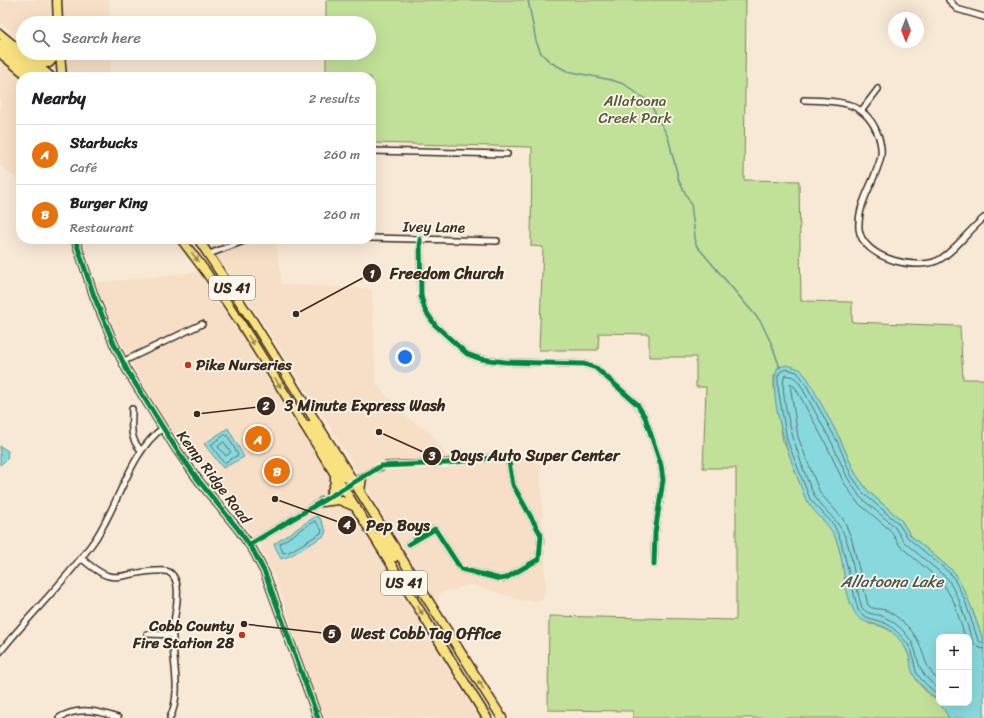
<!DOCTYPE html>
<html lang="en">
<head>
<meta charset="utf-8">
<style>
  :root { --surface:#fff; --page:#f2f2f2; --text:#202124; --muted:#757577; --line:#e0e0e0; --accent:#db2777 }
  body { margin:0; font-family:Sriracha,sans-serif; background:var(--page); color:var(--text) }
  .controls { position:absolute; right:12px; bottom:12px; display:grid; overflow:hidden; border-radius:8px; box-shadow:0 4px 16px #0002 }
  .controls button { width:36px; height:36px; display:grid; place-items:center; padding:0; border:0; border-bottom:1px solid var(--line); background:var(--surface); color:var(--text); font:20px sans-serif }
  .compass { position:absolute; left:888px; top:12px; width:36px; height:36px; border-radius:50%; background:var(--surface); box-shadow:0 4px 16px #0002; rotate:180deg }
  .you { position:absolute; left:405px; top:357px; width:14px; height:14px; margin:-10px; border:3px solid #fff; border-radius:50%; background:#1a73e8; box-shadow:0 0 0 6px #1a73e833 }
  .badge { display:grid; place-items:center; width:26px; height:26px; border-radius:50%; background:var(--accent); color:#fff; font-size:13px; font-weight:700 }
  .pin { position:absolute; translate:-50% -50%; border:2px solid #fff; box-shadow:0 1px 4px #0006 }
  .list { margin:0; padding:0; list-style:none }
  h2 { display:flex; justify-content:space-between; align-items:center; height:52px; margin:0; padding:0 16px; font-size:17px }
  h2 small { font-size:13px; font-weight:400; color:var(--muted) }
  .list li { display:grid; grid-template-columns:26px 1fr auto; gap:12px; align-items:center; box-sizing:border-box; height:60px; padding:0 16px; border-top:1px solid var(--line) }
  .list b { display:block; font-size:15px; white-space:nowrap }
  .list p { margin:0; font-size:13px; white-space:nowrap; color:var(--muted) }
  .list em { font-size:13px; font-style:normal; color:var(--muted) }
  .icon { flex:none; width:22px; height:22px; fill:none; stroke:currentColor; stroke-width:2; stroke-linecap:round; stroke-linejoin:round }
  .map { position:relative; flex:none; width:984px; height:718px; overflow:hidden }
  .search { position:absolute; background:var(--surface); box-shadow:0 4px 16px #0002; left:16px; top:16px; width:360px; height:44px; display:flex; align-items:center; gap:10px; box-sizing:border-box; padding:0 14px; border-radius:22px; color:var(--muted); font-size:15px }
  .panel { position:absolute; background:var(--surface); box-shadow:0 4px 16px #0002; left:16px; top:72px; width:360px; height:172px; border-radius:16px }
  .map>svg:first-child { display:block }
</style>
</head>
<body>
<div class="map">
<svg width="984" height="718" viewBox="0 0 984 718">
  <rect width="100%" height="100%" fill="#f8e9d6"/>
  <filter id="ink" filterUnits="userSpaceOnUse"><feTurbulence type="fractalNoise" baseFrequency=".025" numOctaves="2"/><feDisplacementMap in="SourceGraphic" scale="8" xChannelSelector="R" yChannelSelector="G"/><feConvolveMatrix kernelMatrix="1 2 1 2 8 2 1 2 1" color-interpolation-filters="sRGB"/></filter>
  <g filter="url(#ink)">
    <path fill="#f6dfc6" d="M0 0H109L110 23H23V40L0 22Z
      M37 53H111L110 77H62Z
      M0 59 21 77V182L0 166Z
      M204 239H273L277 247 282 284 372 289 376 384 408 418 431 434 447 455 511 450 518 458 540 459 546 592 542 601H524L472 585 440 593 437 604 332 430 245 295Z
      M200 272 259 363 479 718H323L280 591 260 545 171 430 126 355 94 283Z"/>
    <path fill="#c1e098" stroke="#7e855b" d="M326 0H746L744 180 799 181 801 301 852 302V322L960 326 963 379H984V642L972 609 955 573 910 535 901 520 868 491 855 473 840 439 825 413 774 375V388L783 441 819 515 831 528 838 543 842 561 869 624C886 625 900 635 907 651 913 663 911 675 921 686 931 697 943 703 949 718H633V711L548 710 549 616 736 620V468H703L706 387H696V357H649V334L599 333 598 350H539L543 247 531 246 532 147 371 143V77H326V53H369V23H326Z"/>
    <path fill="#88d9de" stroke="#699391" d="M787 365 800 369 808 379 840 439 855 473 868 491 901 520 910 535 955 573 967 596 984 642V718H949L940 703H969V637H939V702C931 693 921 687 914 676 910 669 911 660 908 653 905 645 897 636 891 631 880 621 863 627 855 613 843 593 845 563 837 542 831 524 817 517 807 501 803 495 801 486 798 479 788 452 766 394 778 367Z
      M228 428 244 457 223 468 204 444Z
      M0 446 8 451 7 459 0 465Z
      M316 516 320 518 326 531 324 536 290 556 281 559 274 544Z"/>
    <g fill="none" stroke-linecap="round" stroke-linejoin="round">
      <path stroke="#5a706b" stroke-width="1" d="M225 435 228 436 238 455 224 463 211 445Z
        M224 442 231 452 226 456 218 447Z
        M315 521 322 530 321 533 289 552 283 553 280 544Z
        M939 681C921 666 926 646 909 628 902 621 895 614 885 610 878 608 873 610 868 605L851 537 843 519 820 493 798 437 790 384 795 387 827 446 843 481 857 502 890 530 900 546 943 583 954 602 965 637
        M939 689C933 684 926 679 922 671 915 658 918 648 906 634 900 627 893 621 884 617 876 613 869 616 862 608 855 586 854 561 846 539 838 517 823 512 814 495 804 476 776 393 785 375L794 377 800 384 832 443 847 477 860 497 894 526 904 542 948 579 959 600 973 642 978 647 984 649
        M939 696C932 689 923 683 917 674 914 667 914 659 912 652 909 644 901 636 895 630 884 618 868 623 858 610L841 541 834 525 810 499 787 440 778 388V376L781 371 787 369 797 372 804 381 837 441 851 475 864 494 898 523 908 538 952 575 964 598 978 640 984 644"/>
      <path stroke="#699391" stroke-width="1.5" d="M528 0 536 41 541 53 550 62 567 71 611 80 624 84 645 99 653 109 668 137 679 181 691 204 696 245 761 322 772 345 780 368"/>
      <g stroke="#3b2a1e" stroke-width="8">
        <path id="street" d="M949 0 957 9 984 17
          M804 100C834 101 862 99 876 130 880 138 883 151 880 160 874 183 857 204 859 229 862 259 921 273 942 258 958 247 969 230 984 218
          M862 110 878 89
          M371 151 507 154
          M371 238 497 241
          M420 239 421 296 425 310 435 325 467 354 481 359 505 362 584 364 596 368 637 404 645 417 661 465 663 480 655 533 654 565
          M209 254 249 239
          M122 362 202 324
          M132 409C132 425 129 439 141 450
          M331 496 374 470 386 465 442 463 508 456 513 485 541 535 539 559 506 578 500 579 461 569 435 529 409 544
          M249 545 324 500
          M81 558C116 588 114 574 154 571 158 571 164 570 169 572 174 575 177 582 177 587 179 601 174 616 173 630 171 660 183 690 170 718
          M147 634 173 635
          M0 652C30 614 66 581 94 541 118 507 130 451 163 428
          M59 718C78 706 99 711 118 718"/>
      </g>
      <g stroke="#3b2a1e" stroke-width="10">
        <path id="secondary" d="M75 239 94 296 114 344 128 372 177 450 199 481 238 529 253 550 265 573 318 718"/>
      </g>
      <g stroke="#3b2a1e" stroke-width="11">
        <path id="primary" d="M57 0 58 23
          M0 34 23 53
          M0 44 41 77
          M0 53 29 77
          M23 53 51 77
          M60 53 62 77
          M34 62 49 63 58 53
          M181 239 206 272 240 322 487 718
          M198 239 252 320 502 718
          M310 425 343 475 353 481
          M360 491 362 478
          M330 496 335 483V474
          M322 502 339 500 356 507
          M380 535 395 557"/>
      </g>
      <use href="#street" stroke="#fbf7ec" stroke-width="5"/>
      <use href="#secondary" stroke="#fbf7ec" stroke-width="7"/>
      <use href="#primary" stroke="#fae180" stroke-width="8"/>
      <g stroke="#fbf7ec" stroke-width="8">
        <path id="cycleway" d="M75 239 94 296 114 344 128 372 177 450 199 481 238 529 253 550 265 573 318 718
          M420 239 421 296 425 310 435 325 467 354 481 359 505 362 584 364 596 368 637 404 645 417 661 465 663 480 655 533 654 565
          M249 545 381 466 447 463 508 456 513 485 541 535 539 559 506 578 500 579 461 569 435 529 409 544"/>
      </g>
      <use href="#cycleway" stroke="#00873e" stroke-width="5"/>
    </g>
    <defs><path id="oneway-solid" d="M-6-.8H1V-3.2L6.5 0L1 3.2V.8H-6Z"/></defs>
    <g fill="#9a864f">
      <use href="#oneway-solid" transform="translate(195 257) rotate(53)"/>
      <use href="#oneway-solid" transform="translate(251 340) rotate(58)"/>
      <use href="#oneway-solid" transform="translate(278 383) rotate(58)"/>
      <use href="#oneway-solid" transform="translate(420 610) rotate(58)"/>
      <use href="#oneway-solid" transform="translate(481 685) rotate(-122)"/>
    </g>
  </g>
  <g fill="#c8321e" stroke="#fbf7ec" stroke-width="1.5">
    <circle cx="188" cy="365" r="4"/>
    <circle cx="242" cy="635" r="4"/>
  </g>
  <g text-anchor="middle" stroke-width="3.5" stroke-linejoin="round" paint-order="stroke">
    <g fill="#fbf7ec" stroke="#75685c" stroke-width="1">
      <rect x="209" y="276" width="46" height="24" rx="3"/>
      <rect x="381" y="571" width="46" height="24" rx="3"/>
    </g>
    <g font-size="14" font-weight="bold" fill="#3b2a1e">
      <text x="232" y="293">US 41</text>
      <text x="404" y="588">US 41</text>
    </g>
    <g font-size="15" fill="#5c583c" stroke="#fbf7ec">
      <text x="635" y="106">Allatoona<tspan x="635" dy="17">Creek Park</tspan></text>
    </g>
    <g font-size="15" fill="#3b2a1e" stroke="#fbf7ec">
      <text transform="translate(434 227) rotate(1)" y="5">Ivey Lane</text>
      <text transform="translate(214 477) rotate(53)" y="5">Kemp Ridge Road</text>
    </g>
    <g font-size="15" font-weight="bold" fill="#3b2a1e" stroke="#fbf7ec" text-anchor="start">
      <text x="196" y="370">Pike Nurseries</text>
      <text x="234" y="631" text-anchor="end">Cobb County<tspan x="234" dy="17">Fire Station 28</tspan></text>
    </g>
    <g font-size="16" font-style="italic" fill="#4e564e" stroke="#fbf7ec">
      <text x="892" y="587">Allatoona Lake</text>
    </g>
  </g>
  <path fill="none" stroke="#3b2a1e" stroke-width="1.5" d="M296 314L372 273M197 414L266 406M379 432L432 456M275 499L347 525M244 624L332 634"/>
  <g fill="#3b2a1e" stroke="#fbf7ec" stroke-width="1.5">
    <circle cx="296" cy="314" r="4"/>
    <circle cx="197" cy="414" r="4"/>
    <circle cx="379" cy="432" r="4"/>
    <circle cx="275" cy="499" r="4"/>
    <circle cx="244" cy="624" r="4"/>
    <circle cx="372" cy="273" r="10"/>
    <circle cx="266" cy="406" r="10"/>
    <circle cx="432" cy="456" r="10"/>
    <circle cx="347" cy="525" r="10"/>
    <circle cx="332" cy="634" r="10"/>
  </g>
  <g font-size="12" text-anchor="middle" font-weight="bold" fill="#fff">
    <text x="372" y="278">1</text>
    <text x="266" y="410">2</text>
    <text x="432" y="460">3</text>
    <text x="347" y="529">4</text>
    <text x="332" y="638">5</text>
  </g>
  <g font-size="16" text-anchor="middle" font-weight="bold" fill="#3b2a1e" stroke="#fbf7ec" stroke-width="3.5" stroke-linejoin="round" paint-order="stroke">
    <text x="447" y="279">Freedom Church</text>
    <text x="365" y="411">3 Minute Express Wash</text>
    <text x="535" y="461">Days Auto Super Center</text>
    <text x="398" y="531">Pep Boys</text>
    <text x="426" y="639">West Cobb Tag Office</text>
  </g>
</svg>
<div class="controls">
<button>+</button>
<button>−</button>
</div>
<svg class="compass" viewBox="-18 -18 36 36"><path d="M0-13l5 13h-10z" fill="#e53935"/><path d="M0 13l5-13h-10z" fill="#757577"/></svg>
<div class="you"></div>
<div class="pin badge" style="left:258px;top:439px;background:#e8710a">A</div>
<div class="pin badge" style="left:277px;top:471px;background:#e8710a">B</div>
<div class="search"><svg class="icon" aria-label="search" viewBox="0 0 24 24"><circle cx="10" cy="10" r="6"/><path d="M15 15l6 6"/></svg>Search here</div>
<section class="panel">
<h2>Nearby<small>2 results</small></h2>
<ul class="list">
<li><span class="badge" style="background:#e8710a">A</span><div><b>Starbucks</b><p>Café</p></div><em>260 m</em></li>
<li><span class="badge" style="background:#e8710a">B</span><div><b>Burger King</b><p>Restaurant</p></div><em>260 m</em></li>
</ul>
</section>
</div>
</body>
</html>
